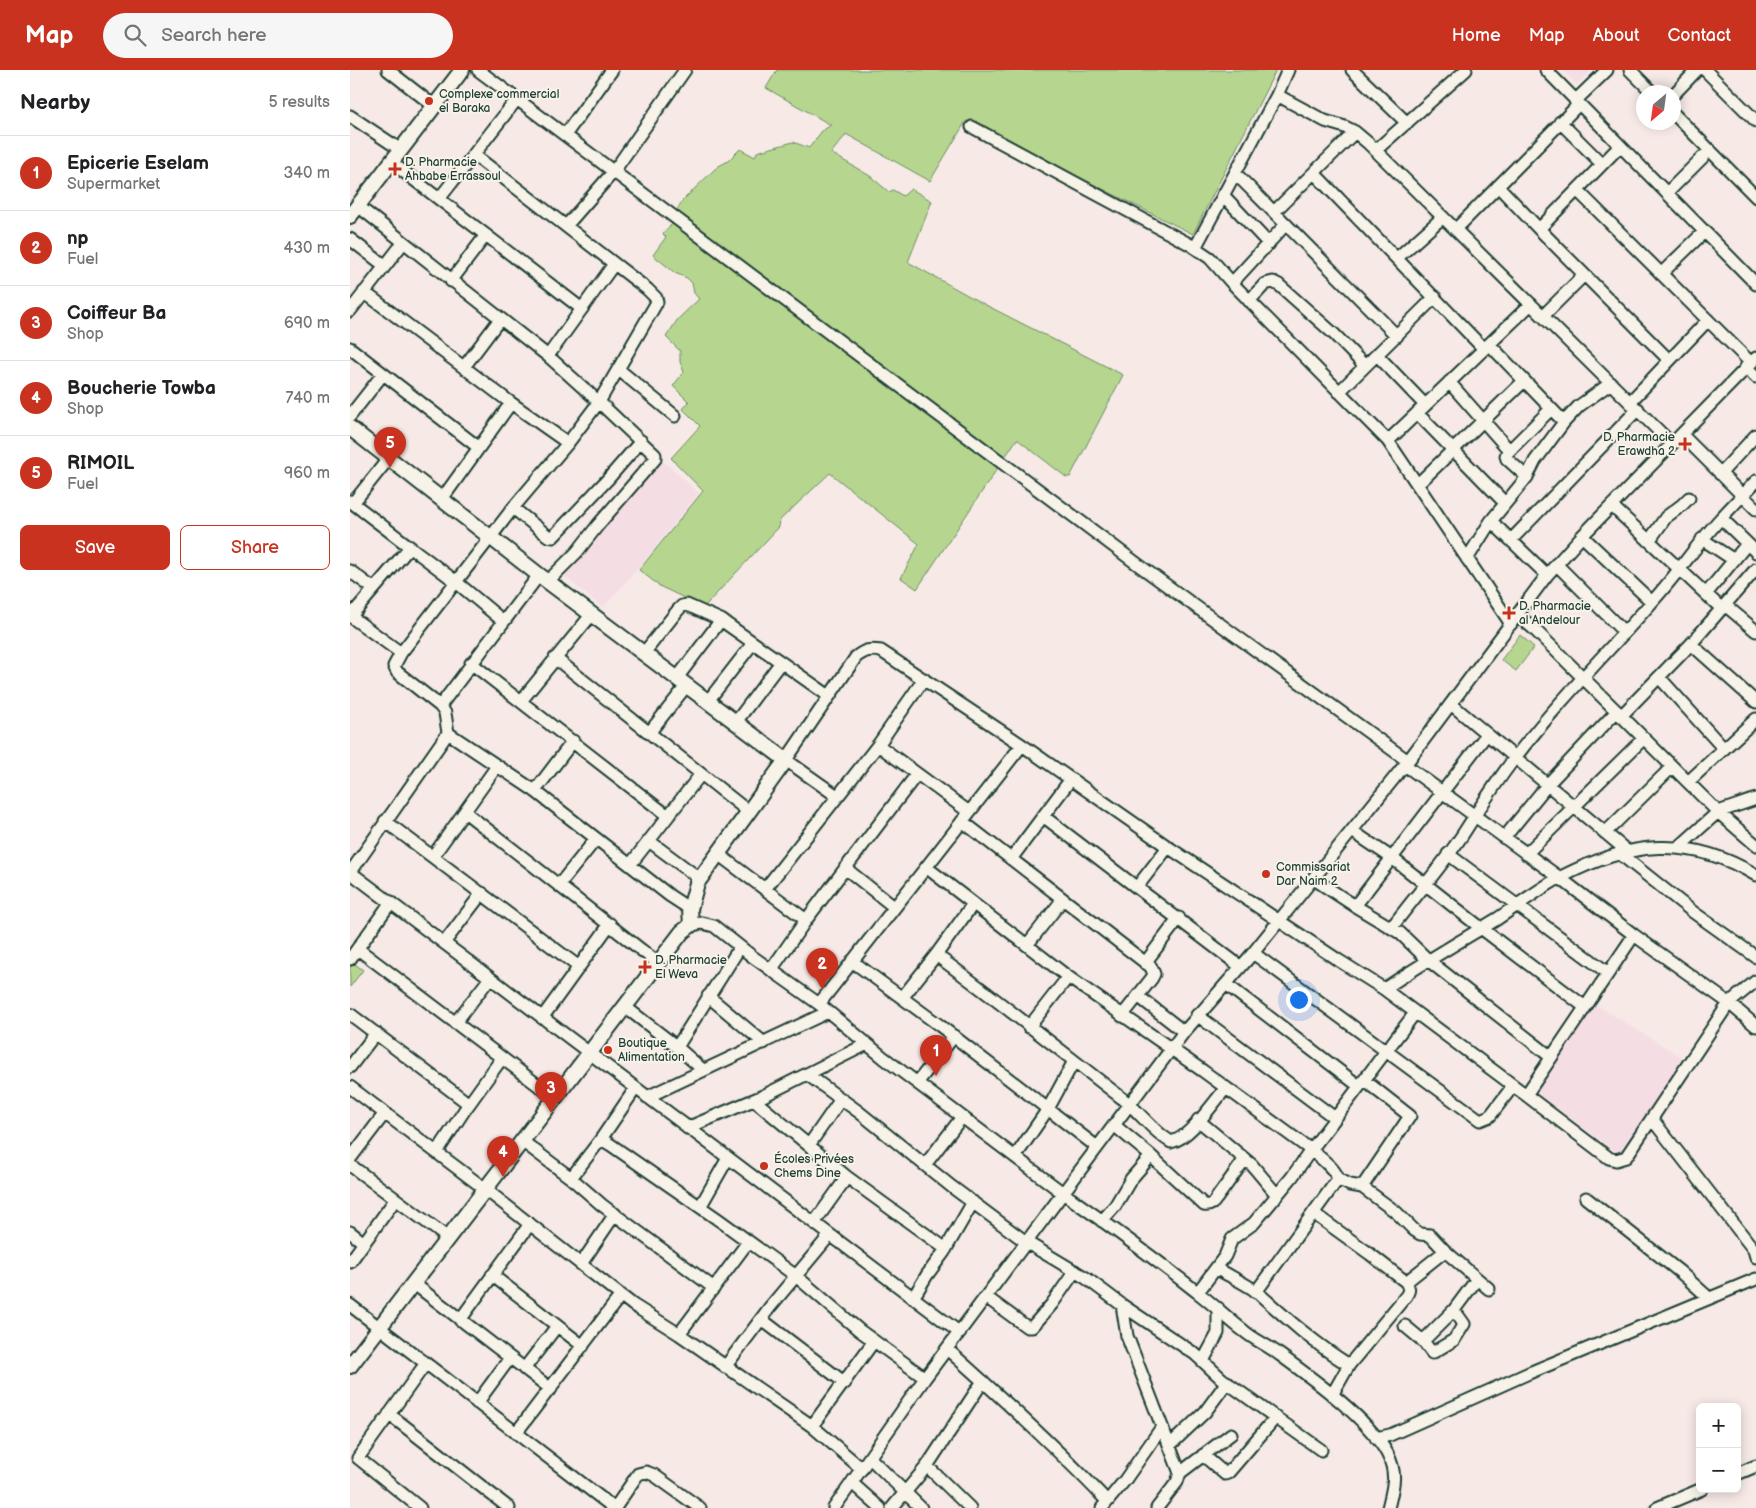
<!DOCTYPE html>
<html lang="en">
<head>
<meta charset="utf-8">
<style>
  :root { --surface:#fff; --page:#f6f6f6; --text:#202124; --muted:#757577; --line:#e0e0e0; --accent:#c8321e }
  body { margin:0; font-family:"Balsamiq Sans",sans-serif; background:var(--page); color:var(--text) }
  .controls { position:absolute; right:15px; bottom:15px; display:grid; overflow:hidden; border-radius:8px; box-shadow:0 2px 12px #0003 }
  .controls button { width:45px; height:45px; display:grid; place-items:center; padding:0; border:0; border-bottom:1px solid var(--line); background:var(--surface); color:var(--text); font:25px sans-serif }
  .compass { position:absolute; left:1286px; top:15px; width:45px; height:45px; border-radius:50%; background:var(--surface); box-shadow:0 2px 12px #0003; rotate:209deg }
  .you { position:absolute; left:948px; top:929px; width:18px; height:18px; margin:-12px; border:4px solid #fff; border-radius:50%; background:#1a73e8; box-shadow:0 0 0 8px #1a73e833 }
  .badge { display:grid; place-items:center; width:32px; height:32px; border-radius:50%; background:var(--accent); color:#fff; font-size:16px; font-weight:700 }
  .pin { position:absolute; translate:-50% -41px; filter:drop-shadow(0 1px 2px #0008) }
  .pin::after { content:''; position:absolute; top:26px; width:18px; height:15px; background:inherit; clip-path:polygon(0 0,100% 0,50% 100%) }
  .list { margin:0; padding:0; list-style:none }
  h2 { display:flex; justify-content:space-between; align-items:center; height:65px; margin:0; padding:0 20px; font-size:21px }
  h2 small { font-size:16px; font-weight:400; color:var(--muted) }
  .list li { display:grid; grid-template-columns:32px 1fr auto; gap:15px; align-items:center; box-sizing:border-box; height:75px; padding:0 20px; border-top:1px solid var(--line) }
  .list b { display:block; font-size:19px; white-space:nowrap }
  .list p { margin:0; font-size:16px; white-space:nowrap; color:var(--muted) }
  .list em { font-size:16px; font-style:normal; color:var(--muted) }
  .actions { display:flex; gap:10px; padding:15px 20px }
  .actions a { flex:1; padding:11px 0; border:1px solid var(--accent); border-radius:8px; text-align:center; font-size:18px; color:var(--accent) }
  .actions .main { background:var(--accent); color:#fff }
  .icon { flex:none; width:28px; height:28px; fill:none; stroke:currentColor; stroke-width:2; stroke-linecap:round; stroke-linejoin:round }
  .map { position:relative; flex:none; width:1406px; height:1438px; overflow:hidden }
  header { display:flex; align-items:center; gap:30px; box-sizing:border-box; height:70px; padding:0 25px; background:var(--accent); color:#fff }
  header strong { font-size:24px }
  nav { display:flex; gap:28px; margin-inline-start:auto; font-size:18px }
  .search { width:350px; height:45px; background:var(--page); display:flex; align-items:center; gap:12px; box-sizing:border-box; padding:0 18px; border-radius:28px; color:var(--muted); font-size:19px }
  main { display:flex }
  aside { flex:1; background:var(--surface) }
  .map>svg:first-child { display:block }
</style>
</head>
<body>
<header>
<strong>Map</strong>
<div class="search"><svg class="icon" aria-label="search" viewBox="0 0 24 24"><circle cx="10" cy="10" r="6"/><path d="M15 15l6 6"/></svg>Search here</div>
<nav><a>Home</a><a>Map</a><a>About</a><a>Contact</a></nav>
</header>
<main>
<aside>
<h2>Nearby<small>5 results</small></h2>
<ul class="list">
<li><span class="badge">1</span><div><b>Epicerie Eselam</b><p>Supermarket</p></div><em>340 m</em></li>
<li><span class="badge">2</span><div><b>np</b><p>Fuel</p></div><em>430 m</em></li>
<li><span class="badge">3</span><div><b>Coiffeur Ba</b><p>Shop</p></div><em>690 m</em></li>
<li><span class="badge">4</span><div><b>Boucherie Towba</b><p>Shop</p></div><em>740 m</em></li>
<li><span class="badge">5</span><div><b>RIMOIL</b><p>Fuel</p></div><em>960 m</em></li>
</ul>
<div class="actions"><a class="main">Save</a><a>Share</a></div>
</aside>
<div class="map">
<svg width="1406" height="1438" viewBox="0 0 1406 1438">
  <rect width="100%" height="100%" fill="#f6e9e6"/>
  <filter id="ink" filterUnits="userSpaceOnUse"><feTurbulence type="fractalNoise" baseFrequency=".02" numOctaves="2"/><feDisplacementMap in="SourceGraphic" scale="10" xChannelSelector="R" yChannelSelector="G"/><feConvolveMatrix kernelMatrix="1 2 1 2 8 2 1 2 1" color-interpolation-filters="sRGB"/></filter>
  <g filter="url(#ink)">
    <path fill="#f5dde4" d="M1213 0H1242L1227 14Z
      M312 390 349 423 301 483 253 538 211 503 269 441Z
      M1243 933 1336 990 1272 1086 1183 1021Z"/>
    <path fill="#b6d68f" stroke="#6a8a62" d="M427 0H926L843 164 616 51 580 111 496 64 495 66 481 83 520 106 539 122 543 120 553 126 561 119 582 131 558 192 628 231 773 305 720 407H716L667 369 567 519 551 508 569 474 480 403 430 450 429 457 354 537 311 517 289 500 353 421 321 388 350 356 333 339 339 332 323 316 334 302 330 292V281L316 267 328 249 349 229 344 223 342 213 337 208 325 203 303 185 316 167 313 164 322 154 325 144 332 131 367 97 378 91 390 79 405 87 407 82 443 72 459 78 472 61 481 55 416 18Z
      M1170 565 1184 577 1166 601 1151 590Z
      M2 892 13 900 0 917V895Z"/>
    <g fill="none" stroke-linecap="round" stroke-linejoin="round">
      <g stroke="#1f3d34" stroke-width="15">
        <path id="minor" d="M38 0 84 36
          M128 0 790 496 1058 691
          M1002 0 1057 53
          M1196 0 1406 214
          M1280 0 1302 22
          M1355 0 1406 51
          M1324 24 1347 0
          M927 25 975 51 995 57 1005 62 1018 73 1322 374
          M1225 31 1257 0
          M1324 44 1406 127
          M0 46 51 80
          M1210 52 1252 94
          M622 57 841 175 860 188 882 213 1038 371 1161 554
          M215 65 262 0
          M1026 80 1116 0
          M41 92 232 239
          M885 103 1047 266
          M964 103 1134 279
          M1148 116 1189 159 1319 290
          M1227 120 1401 293
          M1317 123 1360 80
          M873 125 919 174
          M89 129 167 29
          M8 136 198 286 249 332 305 385V389L248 455 227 482 198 511
          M924 142 1005 62
          M216 156 264 101 335 0
          M1106 159 1229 34
          M1189 159 1270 76
          M0 169 35 196
          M845 178 927 25 938 0
          M1047 188 1093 147
          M1311 204 1355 161
          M101 211 136 165
          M882 213 936 154
          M14 222 161 333 218 373
          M899 231 915 214 923 212 929 215 984 264 1015 296
          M0 241 53 173
          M1193 246 1234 205
          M1139 274 1214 352
          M0 278 128 377
          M1027 285 1075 335
          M198 286 264 194
          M114 297 150 249
          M1396 297 1406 307
          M268 299 325 346
          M1099 312 1159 380
          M989 322 1085 227
          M1280 332 1358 250
          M1067 343 1155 433
          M0 346 33 304
          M1332 365 1406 439
          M1038 371 1181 234
          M1370 404 1406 365
          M1177 407 1157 389 1156 386 1157 383 1201 339
          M1406 411 1371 448 1406 482
          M1068 414 1174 311
          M92 429 161 333
          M0 431 60 477
          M3 433 39 388
          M1262 436 1372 539
          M163 438 198 466 203 467 258 409 291 371
          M1232 466 1302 532
          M1352 469 1384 490
          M1161 470 1288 339
          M1299 471 1316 447 1332 435 1339 428
          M1117 489 1141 451
          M1206 494 1274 562
          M0 501 24 519
          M1197 505 1141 451 1177 407 1185 391 1214 352 1229 336 1261 313
          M1356 524 1397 474
          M1375 535 1406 561
          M1168 543 1170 547 1183 558 1368 742 1406 775
          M0 546 51 583
          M0 547 60 477 105 511 153 551
          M1341 574 1406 632
          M294 583 328 540 332 536 337 535 371 550 479 626
          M205 588 399 742
          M121 593 318 746
          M1309 607 1374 679
          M327 608 371 550
          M171 631 242 544
          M358 631 403 573
          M1101 634 1277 781
          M90 636 189 505
          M1271 646 1341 574 1406 499
          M386 652 431 592
          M98 663 185 721 320 826 340 839
          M299 663 337 615
          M528 675 619 742
          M1055 695 1210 808 1284 865 1379 933 1406 956
          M1338 712 1406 649
          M185 721 223 671
          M487 726 436 690 506 587C515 580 520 579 531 581L672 675 818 777 988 890 1034 919 1176 1025
          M115 742 308 893
          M693 746 891 897
          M35 751 229 897
          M612 751 801 897 804 904 802 908 772 946
          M1002 761 1042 788 1131 858 1235 937
          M1255 763 1322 697
          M1154 768 1198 714 1267 641
          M299 771 350 809
          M1329 777 1368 742 1406 729
          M1269 783 1343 842 1406 887
          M368 784 456 850
          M1098 784 1258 903
          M1176 784 1294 668
          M83 786 147 696
          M661 789 721 709
          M280 795 351 704
          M576 797 718 907 853 1001 961 1080 942 1107 904 1153 882 1169 875 1186 848 1222
          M495 798 544 837
          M0 802 610 1263
          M0 803 98 663 95 643 90 636 47 602 44 596 51 583 163 438 218 373 249 332 307 232 306 228 297 219 124 85
          M964 809 1005 836 1137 664
          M209 815 246 769
          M787 817 818 777
          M415 819 528 675 574 609
          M1005 836 1050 863 1078 890 1201 987
          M341 855 352 853 364 856 403 887 469 934 534 988 713 1123 834 962 903 883 1058 691 1197 505 1232 466 1406 288
          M1042 857C1066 825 1094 794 1115 761 1131 736 1146 712 1164 689 1206 634 1255 585 1301 533 1326 506 1346 475 1371 448
          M1284 865 1176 1025 1259 1088 1266 1090 1276 1087 1379 933 1406 911
          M94 873 132 823
          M677 875 713 829
          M8 879 205 1028
          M903 883 1130 1050 1140 1046 1163 1016
          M586 885C649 931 711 981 773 1029 790 1042 802 1061 821 1072 840 1068 863 1033 876 1018
          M0 889 41 832
          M502 891 589 955 747 1077
          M795 893 829 848
          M421 900 456 850 567 704
          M876 914 1009 1016
          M1034 919C1071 894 1109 872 1147 849 1168 835 1189 819 1211 807 1279 772 1338 764 1406 805
          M358 926 414 973
          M788 926 834 962
          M552 928 586 885 623 834
          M469 934 672 675
          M274 936 327 977 353 1000
          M0 944 119 1034
          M847 945 985 1048
          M192 948 260 854
          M105 953 140 908
          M679 957 718 907
          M327 977 390 877
          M0 997 26 963
          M458 1005 509 1042 602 1117 676 1172 736 1208 772 1235 845 1284 872 1309 971 1380
          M567 1013 604 966
          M0 1017 135 1119 283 1235 329 1264 462 1356 512 1399
          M297 1027 478 942
          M404 1030 497 1107 596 1179
          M1302 1049 1404 1180 1406 1187
          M848 1050 902 1095 927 1125
          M337 1058 413 1026 517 974
          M251 1069 261 1075 369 1150 446 1206 509 1260 575 1308
          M172 1071 221 1108 252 1135 364 1218
          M459 1075 491 1029
          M87 1082 114 1041 152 988
          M801 1086 854 1135C860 1136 863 1134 866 1129L895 1089
          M665 1087 698 1039 724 991
          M0 1089 35 1043
          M0 1095 98 1168
          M575 1095 612 1047
          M221 1108 251 1069 285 1019
          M988 1109 1000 1115 1012 1117 1060 1046 1014 1010
          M1012 1117 1046 1142 1064 1160 1070 1164 1080 1165 1095 1181 1056 1212
          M1236 1128 1330 1202 1359 1228
          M350 1137 378 1088
          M963 1143 1020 1184 1056 1212C1059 1218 1060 1220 1056 1226L999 1295
          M752 1151 765 1136 781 1109 801 1086 764 1055
          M464 1153 497 1107
          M0 1162 14 1173
          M1095 1181 1139 1219
          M0 1192 45 1130
          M231 1194 265 1144
          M866 1198C879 1206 895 1213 907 1222 936 1248 965 1274 999 1295L982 1325
          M142 1205 233 1276
          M63 1213 201 1319
          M906 1222 988 1109C985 1098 970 1088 961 1080L1065 943
          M636 1227 677 1257H682L702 1234 725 1201
          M563 1228 577 1205 594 1182 623 1132
          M0 1235 264 1438
          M772 1235 777 1266 830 1403 827 1412 807 1438
          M1104 1240 1114 1254 1104 1270 1082 1283 1073 1271 1104 1240 1127 1209
          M411 1249 495 1313
          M110 1250 180 1154
          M1055 1256 1073 1271
          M329 1264 398 1172
          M597 1279C652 1328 707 1378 757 1431
          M853 1291 868 1263V1238
          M375 1297 420 1237 480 1165
          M174 1299 207 1256
          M127 1333 160 1288
          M39 1344 159 1438
          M462 1356 524 1271
          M166 1363 271 1225
          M1026 1368 1040 1365 1179 1303 1406 1209
          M820 1375 855 1342 877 1312
          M853 1385 875 1404 878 1403 926 1347
          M520 1388 571 1438
          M577 1396 620 1438
          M830 1403 881 1364
          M1387 1404 1406 1396
          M502 1413 530 1438
          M70 1438 8 1388 76 1293
          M265 1438 288 1404 296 1402 304 1405 350 1438
          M484 1438 575 1308 713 1123C759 1155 804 1188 847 1222 863 1234 878 1249 894 1261 903 1269 915 1274 926 1282 959 1306 1017 1347 1037 1383 1048 1404 1043 1417 1038 1438
          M542 1438 577 1396 633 1311
          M752 1438 775 1410 812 1357
          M1307 1438 1352 1419"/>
      </g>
      <g stroke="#1f3d34" stroke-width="18">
        <path id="major" d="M0 146 112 0
          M0 358 189 505 436 690 347 813 340 839 341 855 332 862 0 1296"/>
      </g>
      <use href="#minor" stroke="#f7f3e8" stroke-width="11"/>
      <use href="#major" stroke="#f7f3e8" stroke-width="14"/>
    </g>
  </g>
  <g fill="#c8321e" stroke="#f7f3e8" stroke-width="2">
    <circle cx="79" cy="31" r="5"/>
    <path d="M42.5 91.5h5v5h5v5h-5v5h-5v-5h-5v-5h5z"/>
    <path d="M1332.5 366.5h5v5h5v5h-5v5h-5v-5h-5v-5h5z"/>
    <path d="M1156.5 535.5h5v5h5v5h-5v5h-5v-5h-5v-5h5z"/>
    <circle cx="916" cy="804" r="5"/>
    <path d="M292.5 889.5h5v5h5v5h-5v5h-5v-5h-5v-5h5z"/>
    <circle cx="258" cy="980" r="5"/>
    <circle cx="414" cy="1096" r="5"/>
  </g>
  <g text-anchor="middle" stroke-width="4" stroke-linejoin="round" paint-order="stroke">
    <g font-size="12" fill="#1f3d34" stroke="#f7f3e8" text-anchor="start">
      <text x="89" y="28">Complexe commercial<tspan x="89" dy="14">el Baraka</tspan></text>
      <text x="55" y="96">D. Pharmacie<tspan x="55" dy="14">Ahbabe Errassoul</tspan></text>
      <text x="1325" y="371" text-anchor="end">D. Pharmacie<tspan x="1325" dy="14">Erawdha 2</tspan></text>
      <text x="1169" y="540">D. Pharmacie<tspan x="1169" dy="14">al Andelour</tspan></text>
      <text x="926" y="801">Commissariat<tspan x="926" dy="14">Dar Naim 2</tspan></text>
      <text x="305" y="894">D. Pharmacie<tspan x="305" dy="14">El Weva</tspan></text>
      <text x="268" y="977">Boutique<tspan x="268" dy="14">Alimentation</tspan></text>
      <text x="424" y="1093">Écoles Privées<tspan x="424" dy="14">Chems Dine</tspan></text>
    </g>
  </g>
</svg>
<div class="controls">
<button>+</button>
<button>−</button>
</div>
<svg class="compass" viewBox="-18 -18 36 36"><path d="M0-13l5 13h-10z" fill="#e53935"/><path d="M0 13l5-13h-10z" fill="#757577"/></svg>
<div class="you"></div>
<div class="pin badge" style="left:586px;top:1006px">1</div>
<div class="pin badge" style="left:472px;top:919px">2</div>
<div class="pin badge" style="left:201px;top:1043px">3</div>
<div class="pin badge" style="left:153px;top:1107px">4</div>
<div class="pin badge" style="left:40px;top:398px">5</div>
</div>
</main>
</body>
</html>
